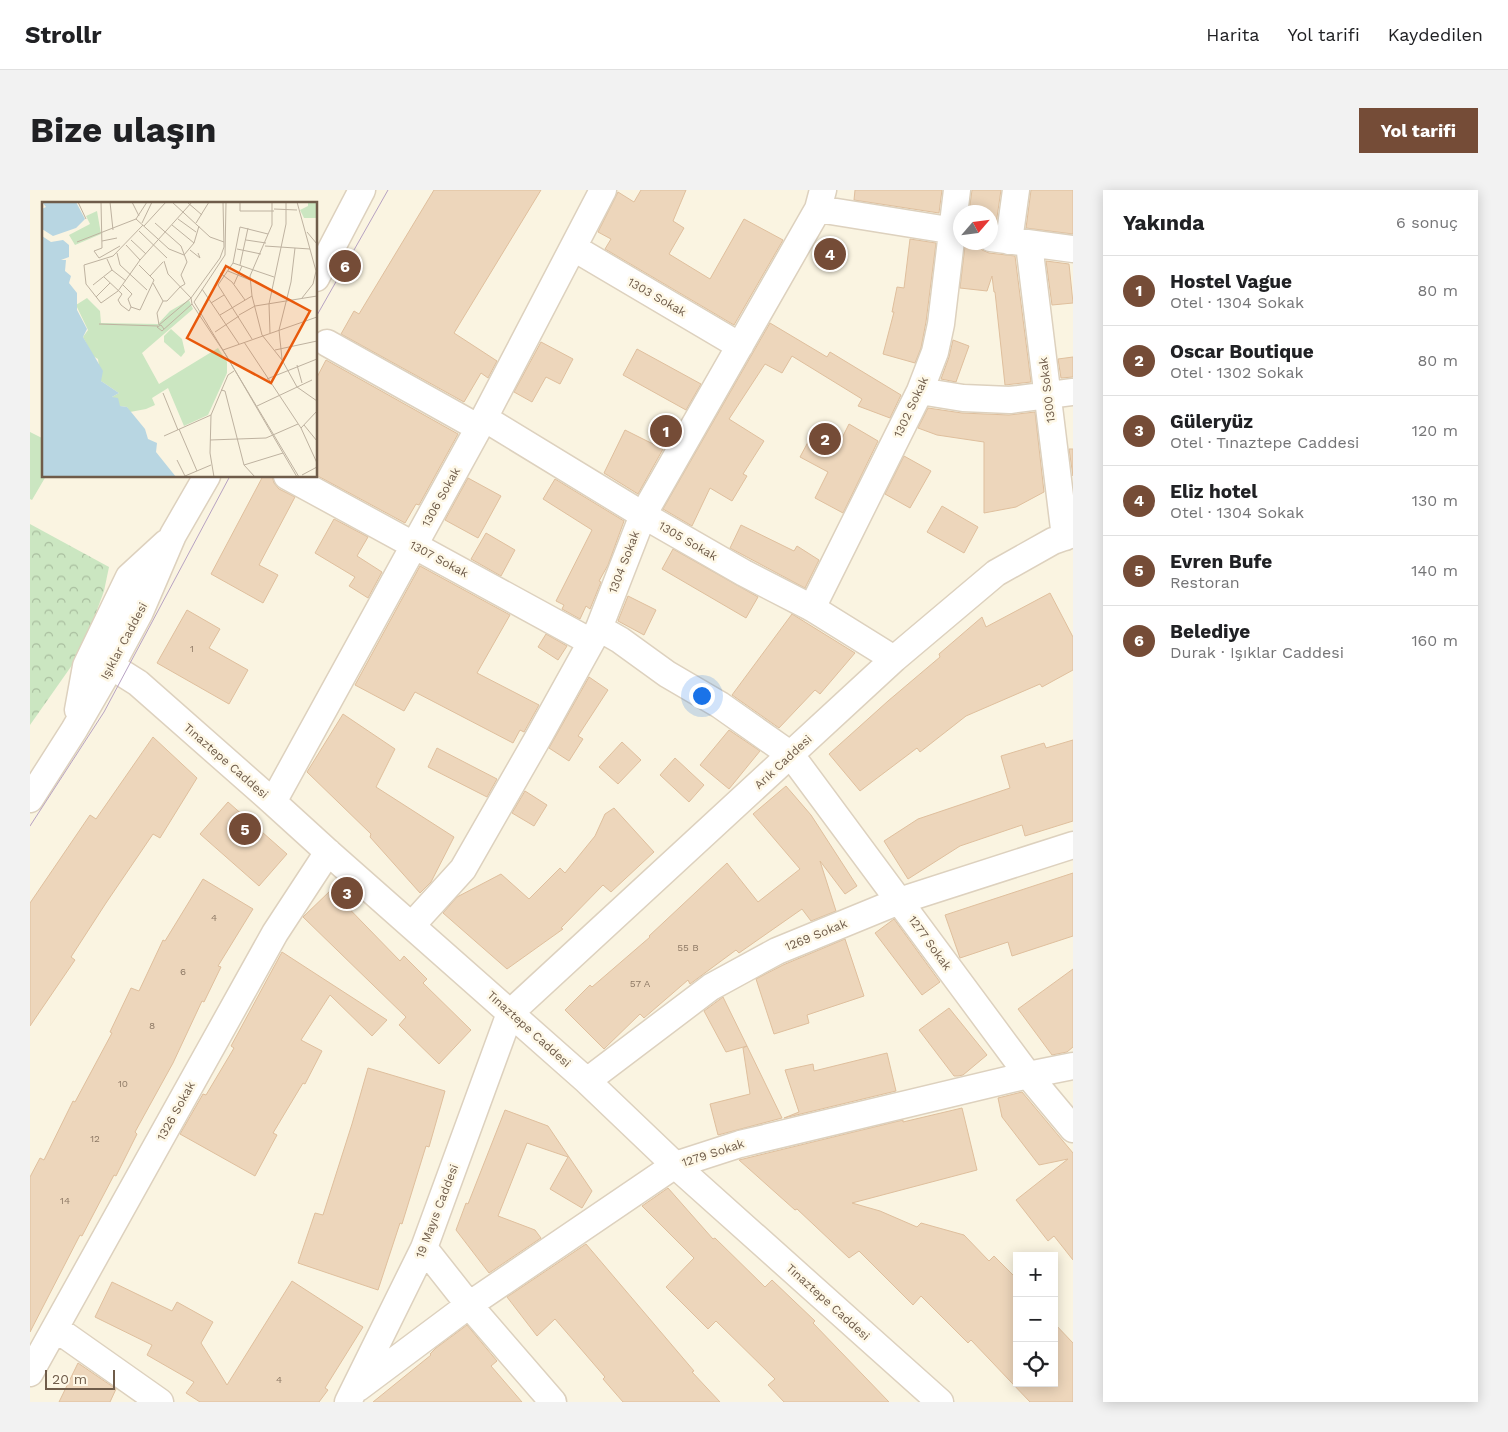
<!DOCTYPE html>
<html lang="tr">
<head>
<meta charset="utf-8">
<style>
  :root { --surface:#fff; --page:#f2f2f2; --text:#202124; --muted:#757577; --line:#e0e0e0; --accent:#754c37 }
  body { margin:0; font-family:"Work Sans",sans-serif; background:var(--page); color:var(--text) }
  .controls { position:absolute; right:15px; bottom:15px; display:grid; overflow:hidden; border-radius:0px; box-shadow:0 2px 12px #0003 }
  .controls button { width:45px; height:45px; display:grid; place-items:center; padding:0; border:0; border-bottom:1px solid var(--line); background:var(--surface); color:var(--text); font:25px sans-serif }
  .compass { position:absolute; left:923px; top:15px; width:45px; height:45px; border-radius:50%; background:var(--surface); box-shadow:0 2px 12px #0003; rotate:62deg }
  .scale { position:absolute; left:15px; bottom:12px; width:70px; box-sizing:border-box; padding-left:5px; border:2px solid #6f5c4a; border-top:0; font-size:14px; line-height:18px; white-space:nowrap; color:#6f5c4a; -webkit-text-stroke:4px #fef8e7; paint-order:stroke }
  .you { position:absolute; left:671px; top:505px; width:18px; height:18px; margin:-12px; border:4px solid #fff; border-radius:50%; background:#1a73e8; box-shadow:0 0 0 8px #1a73e833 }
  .badge { display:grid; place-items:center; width:32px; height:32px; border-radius:50%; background:var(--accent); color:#fff; font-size:16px; font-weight:700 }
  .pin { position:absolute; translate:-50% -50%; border:2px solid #fff; box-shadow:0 1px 5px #0006 }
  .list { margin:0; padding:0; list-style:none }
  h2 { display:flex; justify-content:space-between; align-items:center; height:65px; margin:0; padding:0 20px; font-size:21px }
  h2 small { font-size:16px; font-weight:400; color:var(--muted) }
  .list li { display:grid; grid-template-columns:32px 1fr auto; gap:15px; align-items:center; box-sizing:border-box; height:70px; padding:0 20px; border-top:1px solid var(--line) }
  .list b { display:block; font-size:19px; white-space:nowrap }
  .list p { margin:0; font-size:16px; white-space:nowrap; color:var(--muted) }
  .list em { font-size:16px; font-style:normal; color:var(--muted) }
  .icon { flex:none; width:28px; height:28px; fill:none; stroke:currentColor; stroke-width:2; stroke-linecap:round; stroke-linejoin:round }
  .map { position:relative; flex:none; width:1043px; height:1212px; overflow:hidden; border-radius:0px }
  header { display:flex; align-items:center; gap:30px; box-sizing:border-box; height:70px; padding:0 25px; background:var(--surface); border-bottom:1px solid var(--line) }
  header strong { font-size:24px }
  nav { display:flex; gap:28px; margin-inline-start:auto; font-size:18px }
  .intro { display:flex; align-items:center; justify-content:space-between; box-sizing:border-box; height:120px; padding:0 30px }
  h1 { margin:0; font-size:35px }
  .button { padding:12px 22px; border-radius:0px; background:var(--accent); color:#fff; font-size:18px; font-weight:700 }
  main { display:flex; gap:30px; padding:0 30px }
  aside { flex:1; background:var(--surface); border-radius:0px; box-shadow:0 2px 12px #0003 }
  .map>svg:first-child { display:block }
</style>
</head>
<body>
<header>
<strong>Strollr</strong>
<nav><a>Harita</a><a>Yol tarifi</a><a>Kaydedilen</a></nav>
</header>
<div class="intro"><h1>Bize ulaşın</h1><a class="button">Yol tarifi</a></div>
<main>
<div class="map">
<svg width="1043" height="1212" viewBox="0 0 1043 1212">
  <defs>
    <pattern id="park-crowns" width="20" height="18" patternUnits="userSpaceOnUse" patternTransform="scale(1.25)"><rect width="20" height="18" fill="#cbe6c1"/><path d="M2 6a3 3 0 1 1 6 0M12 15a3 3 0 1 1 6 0" fill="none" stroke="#a9be9f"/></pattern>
  </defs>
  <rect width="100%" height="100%" fill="#faf4e1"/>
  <path fill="#cbe6c1" d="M0 242 14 249V286H16L2 310 0 309Z"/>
  <path fill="url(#park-crowns)" d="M0 334 79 377 74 401 52 461 0 535Z"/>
  <path fill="#edd6bb" stroke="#dfbf9d" d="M404 0H511L424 143 467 171 458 188 451 183 434 212 311 144 324 121 329 124Z
    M611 0H656L643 31 654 38 639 64 680 89 714 29 753 50 704 135 575 59 581 49 568 42 588 2 604 12Z
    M825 0H912L909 23 824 10Z
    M942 0H971L966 34 960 33V22H939Z
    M1001 0H1043V44L996 38Z
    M880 49 906 53 896 132 891 158 885 173 853 164 864 122H862L867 97 874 98Z
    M941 52H947L952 60 959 63 985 66 1001 192 975 195 965 102H964L962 86 957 101 930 98 935 56Z
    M1016 71 1039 74 1043 113 1022 115Z
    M740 133 797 167 800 162 871 205 860 228 828 216 832 209 762 166 752 183 735 174 699 229 734 251 713 284 717 286 702 311 680 298 662 336 633 319Z
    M923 150 939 156 926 192 911 189 919 167Z
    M511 152 543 169 530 194 516 187 502 212 484 202Z
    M607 159 671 194 656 220 593 185Z
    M1043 167V187L1031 188 1028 169Z
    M296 170 428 244 389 315 386 314 375 333 286 285V189Z
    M898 218 932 223 979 225 1005 222 1014 302 986 317 954 323V252L907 245 888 238Z
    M819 234 848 251 813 323 785 308 798 282 770 267 785 239 810 252Z
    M595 240 633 259 608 304 574 283Z
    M1039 259H1043V286Z
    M874 266 901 281 880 318 855 304Z
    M233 286H242L244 293 249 299 265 307 229 375 248 385 233 413 181 384Z
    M438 288 471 306 448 348 415 330Z
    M525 289 594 331 578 375 569 391 571 392 560 419 556 416 550 429 532 419 534 415 526 411 562 340 513 309Z
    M912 316 948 337 934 363 897 342Z
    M304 329 338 347 327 366 352 382 338 408 319 396 325 387 285 363Z
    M711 335 764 361 767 356 789 370 775 398 700 358Z
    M456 343 485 360 471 386 441 369Z
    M643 359 728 407 716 428 632 379Z
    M390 376 480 425 447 483 509 515 494 542 490 540 483 553 385 502 374 521 325 495Z
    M1020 403 1043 447V480L1012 497 1010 494 936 526 890 562 887 558 830 601 799 564 858 511 910 467 909 464 952 427 956 437Z
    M598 406 626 420 614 445 588 431Z
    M157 420 190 439 179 458 218 480 199 514 127 473Z
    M762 424 825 463 790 504 785 500 749 538 702 505Z
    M516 444 537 456 528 470 508 457Z
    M559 487 578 500 548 546 553 549 539 571 519 558Z
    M313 524 365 559 346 597 424 647 401 692 390 703 340 647 341 644 277 582Z
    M699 540 730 561 699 599 670 575Z
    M123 547 167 588 130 648 123 644 76 713 41 767 45 770 0 836V713L60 625 66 629Z
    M1043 550V631L995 646 992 635 930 656 878 689 854 651 888 629 980 598 971 566 1014 553 1016 558Z
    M592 552 611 570 588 594 569 577Z
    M407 558 467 589 457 607 398 577Z
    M645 568 674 595 659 612 630 585Z
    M756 596 781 625 827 696 815 704 790 671 806 721 781 731 772 719 709 763 706 760 660 794 658 790 614 828 610 824 574 859 535 820 560 795 562 797 620 747 619 746 697 673 728 712 770 679 723 624Z
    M495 601 517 615 504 636 482 623Z
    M198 612 257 664 229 696 170 644Z
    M584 618 624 662 581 702 573 695 531 738 533 739 477 779 413 723 427 707 471 684 499 709 530 678 535 683 565 646 575 624Z
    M1043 683V746L982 766 978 752 930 768 915 725Z
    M173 689 223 719 188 776 191 777 174 812 172 811 143 873 105 942 107 944 86 986 84 985 52 1046 50 1045 0 1142V987L10 968 14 970 43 911 45 912 82 843 80 842 101 798 109 801 133 750 135 751Z
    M301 700 370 771 374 766 397 789 393 793 441 840 409 874 369 835 376 827 273 727Z
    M864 729 910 792 892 805 845 743Z
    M815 749 834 806 777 825 779 833 744 844 726 789 753 775Z
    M252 762 357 830 342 846 300 805 271 850 292 861 275 894 273 893 243 943 247 945 225 986 150 944 173 904 176 905 204 858 201 856Z
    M1043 779V857L1037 862 1022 865 988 819Z
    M693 807 717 856 696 862 674 821Z
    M919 818 957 865 933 885 928 886H924L889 840Z
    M717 856 752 928 688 945 680 914 720 904 713 858Z
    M857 863 866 901 754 928 769 922 755 880 783 874 784 881Z
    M338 878 415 901 399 957 396 956 372 1034 370 1033 348 1100 268 1073 285 1023 293 1025 322 934Z
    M992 902 1043 963V1070L1024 1046 1018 1051 986 1010 1038 969 1009 975 972 927 968 908Z
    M932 918 947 980 822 1013 850 1021 887 1037 891 1033 934 1045 959 1071 964 1066 987 1089V1193H1024V1133L1043 1153V1212H1000L941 1150 938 1153 891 1106 883 1115 829 1061 819 1068 767 1019 765 1020 709 970 873 930V932Z
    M475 920 518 936 562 1001 552 1018 520 999 538 967 497 953 468 1026 505 1040 511 1048 459 1083 426 1040 436 1013 438 1014Z
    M638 998 683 1049 685 1048 735 1097 742 1090 785 1131 783 1133 859 1212H754L738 1195 745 1189 686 1131 678 1139 636 1097 664 1068 612 1016Z
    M556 1054 664 1181 662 1182 690 1212H593L573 1189 575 1187 525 1129 507 1146 477 1107Z
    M262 1091 333 1137 295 1198 298 1200 289 1212H170L156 1203 164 1192 117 1165 122 1155 65 1127 82 1092 142 1121 147 1112 183 1132 171 1153 197 1195Z
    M437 1135 467 1171 461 1176 492 1212H343L401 1165 400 1164 406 1158Z
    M48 1173 86 1199 80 1212H29Z"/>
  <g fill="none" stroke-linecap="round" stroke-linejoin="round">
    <g stroke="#ddd1be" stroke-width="29">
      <path id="minor" d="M788 19 931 42
        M961 48 1043 59
        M979 51 986 0
        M999 54 1035 347
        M544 58 710 156
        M286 88 332 0
        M297 153 449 238
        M890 201 933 208 980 210 1043 202
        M454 228 613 325 714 383 782 418 864 469
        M257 286 561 452
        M782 418 890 201 905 162 911 134 927 0
        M569 438 590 450 637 484 690 515 761 565 998 885 1043 939
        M81 476 108 493 243 612 298 662 557 891 645 975 910 1212
        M48 520 56 476 99 387 136 353
        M0 609 44 540 81 476 110 422 143 345 177 286
        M243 612 453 230 573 0
        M382 735 433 679 508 548 569 438 613 325 788 19 793 0
        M557 891 681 797 747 761 869 711 1043 655
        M394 1058 439 1115 523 1212
        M25 1138 130 1212
        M0 1183 245 743 298 662
        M328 1198 439 1115 645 975 710 954 998 885 1043 876
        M318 1212 394 1058 480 823 864 469 966 383 1023 351 1043 344"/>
    </g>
    <use href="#minor" stroke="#fff" stroke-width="26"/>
    <path stroke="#b7a2c2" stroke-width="1" d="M286 127 358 0
      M0 636 74 522 200 286"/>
  </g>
  <g text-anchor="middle" stroke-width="5" stroke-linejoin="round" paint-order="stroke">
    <g font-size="10" fill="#8e7a66">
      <text x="162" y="462">1</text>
      <text x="184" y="731">4</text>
      <text x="658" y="761">55 B</text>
      <text x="153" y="785">6</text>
      <text x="610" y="797">57 A</text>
      <text x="122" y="839">8</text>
      <text x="93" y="897">10</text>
      <text x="65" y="952">12</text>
      <text x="35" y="1014">14</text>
      <text x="249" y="1193">4</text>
    </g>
    <g font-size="12" fill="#6f5c4a" stroke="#fef8e7">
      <text transform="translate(627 107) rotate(30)" y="4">1303 Sokak</text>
      <text transform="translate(1017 200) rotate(-97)" y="4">1300 Sokak</text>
      <text transform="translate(881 217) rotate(-65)" y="4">1302 Sokak</text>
      <text transform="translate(411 307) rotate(-61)" y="4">1306 Sokak</text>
      <text transform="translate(658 351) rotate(30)" y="4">1305 Sokak</text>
      <text transform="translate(409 369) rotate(28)" y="4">1307 Sokak</text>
      <text transform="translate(594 372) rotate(-69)" y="4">1304 Sokak</text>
      <text transform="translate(94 451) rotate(-62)" y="4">Işıklar Caddesi</text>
      <text transform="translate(196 571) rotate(41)" y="4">Tınaztepe Caddesi</text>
      <text transform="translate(753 572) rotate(-43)" y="4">Arık Caddesi</text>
      <text transform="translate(786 745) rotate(-22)" y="4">1269 Sokak</text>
      <text transform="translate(900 753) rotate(54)" y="4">1277 Sokak</text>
      <text transform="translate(499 839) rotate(42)" y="4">Tınaztepe Caddesi</text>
      <text transform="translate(146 921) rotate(-61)" y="4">1326 Sokak</text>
      <text transform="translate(683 963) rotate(-18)" y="4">1279 Sokak</text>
      <text transform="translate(407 1021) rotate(-69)" y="4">19 Mayıs Caddesi</text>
      <text transform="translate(798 1112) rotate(42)" y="4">Tınaztepe Caddesi</text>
    </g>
  </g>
  <g transform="translate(12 12)">
    <rect width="275" height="275" fill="#faf4e1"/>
    <path d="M266 0H275V16H262L258 8 266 4Z" fill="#cbe6c1"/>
    <path d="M129 127 140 137 143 150 139 155 122 140V134Z" fill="#cbe6c1"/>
    <path d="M55 9 59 32 33 43 27 33 48 22 44 14ZM45 96 58 109 59 121 116 122 128 109 147 98 151 107 100 151 117 182 176 146 185 160V171L166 213 142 224 126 186 110 196 113 203 104 207 88 210 85 205 77 204 70 195 77 191 59 179 56 157 51 154 41 135 46 128 34 103Z" fill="#cbe6c1"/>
    <path d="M0 0H34L43 17 34 26 11 34 0 27V7L4 5ZM0 34 9 40 21 38 27 43V55L19 58H24L23 69 29 74 27 81 35 91V108L45 127 41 135 61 169 59 179 77 191 70 195 76 196 78 204 85 205 103 227 106 237 115 241 114 250 134 275H0Z" fill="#b8d6e2"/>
    <path fill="none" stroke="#beb2a0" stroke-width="1" d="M36 0 44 17M68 0 71 28M90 0 97 14M130 0 168 35 182 40M145 0 160 13M184 0 183 53 152 100 257 275M198 0V9H232M230 0V23L208 74 210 94 220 133 240 158 255 185 275 199M255 0 274 69 271 82 260 96M232 7 255 8M94 17 127 47 142 53M136 17 154 30M100 21 110 0M113 21 139 44 145 60 139 73 143 82 138 85M154 21 167 0M101 23 71 54 42 63 44 82 59 101 76 89 98 58 150 0M130 23 152 41M102 24 124 0M97 29 125 56M265 30 275 42M89 38 104 52M204 38 224 41M60 39 75 36M35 40 94 17 105 0M84 43 98 58M223 44 268 47M195 47 219 52M148 48 158 56 156 51M75 51 78 63 105 88M142 53 152 41 157 24M57 56 52 49 60 46 59 0M57 56 78 44M65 57 70 68 84 79M122 59 126 72 149 96M191 61 232 75M198 63 206 26M186 69 208 78M178 71 190 80 203 98M108 74 121 60M62 75 80 92 76 98 79 103 87 109 89 105M111 81 121 99M192 82 200 64M51 83 70 68M81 83 90 92 86 97 89 105M160 87 197 142M54 95 68 81M149 96 150 102 184 153 255 275M121 99H125L138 85M169 101 182 93M89 105 98 108 112 78 97 63M178 113 210 94M197 113 213 104 275 94M57 122 116 124M117 123 149 96 178 56 182 45 181 0M117 123 115 111 121 99M122 127 119 123 115 125 120 129 150 102M173 130 197 114M228 131 227 102 244 22V0M210 137 176 83 191 61 198 25 226 32M202 140 259 226 275 261M181 148 275 115M233 148 275 139M240 157 237 128 249 80 253 46M255 163 260 181M225 177 275 157M179 188 183 189 202 263 213 275M121 191 136 228M215 204 270 178M262 223 275 239M259 226 275 209M137 227 155 269M122 234 169 213M168 238 224 236 256 222M135 258 143 274 169 263M202 263 241 251M260 273 275 265M172 275 168 251 169 213 186 173 192 169"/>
    <path fill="#e8590c" fill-opacity="0.15" stroke="#e8590c" stroke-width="2.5" d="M184 64 268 109 229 181 145 136Z"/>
    <rect width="275" height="275" fill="none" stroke="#6f5c4a" stroke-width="2.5"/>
  </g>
</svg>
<div class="controls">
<button>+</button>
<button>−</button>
<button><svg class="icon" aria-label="locate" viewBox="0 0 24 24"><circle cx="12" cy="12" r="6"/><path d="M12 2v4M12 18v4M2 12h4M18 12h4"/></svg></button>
</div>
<svg class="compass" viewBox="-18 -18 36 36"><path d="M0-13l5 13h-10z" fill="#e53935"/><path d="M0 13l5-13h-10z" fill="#757577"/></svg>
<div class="scale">20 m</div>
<div class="you"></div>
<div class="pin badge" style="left:636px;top:241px">1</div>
<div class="pin badge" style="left:795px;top:249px">2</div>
<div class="pin badge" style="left:317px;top:703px">3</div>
<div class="pin badge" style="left:800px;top:64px">4</div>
<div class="pin badge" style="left:215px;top:639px">5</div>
<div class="pin badge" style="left:315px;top:76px">6</div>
</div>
<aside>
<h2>Yakında<small>6 sonuç</small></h2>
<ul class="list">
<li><span class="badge">1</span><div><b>Hostel Vague</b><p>Otel · 1304 Sokak</p></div><em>80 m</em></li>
<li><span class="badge">2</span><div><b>Oscar Boutique</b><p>Otel · 1302 Sokak</p></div><em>80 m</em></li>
<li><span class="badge">3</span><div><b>Güleryüz</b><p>Otel · Tınaztepe Caddesi</p></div><em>120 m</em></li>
<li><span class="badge">4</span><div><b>Eliz hotel</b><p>Otel · 1304 Sokak</p></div><em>130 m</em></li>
<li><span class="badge">5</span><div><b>Evren Bufe</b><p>Restoran</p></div><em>140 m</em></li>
<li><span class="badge">6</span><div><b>Belediye</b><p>Durak · Işıklar Caddesi</p></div><em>160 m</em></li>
</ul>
</aside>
</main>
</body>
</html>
